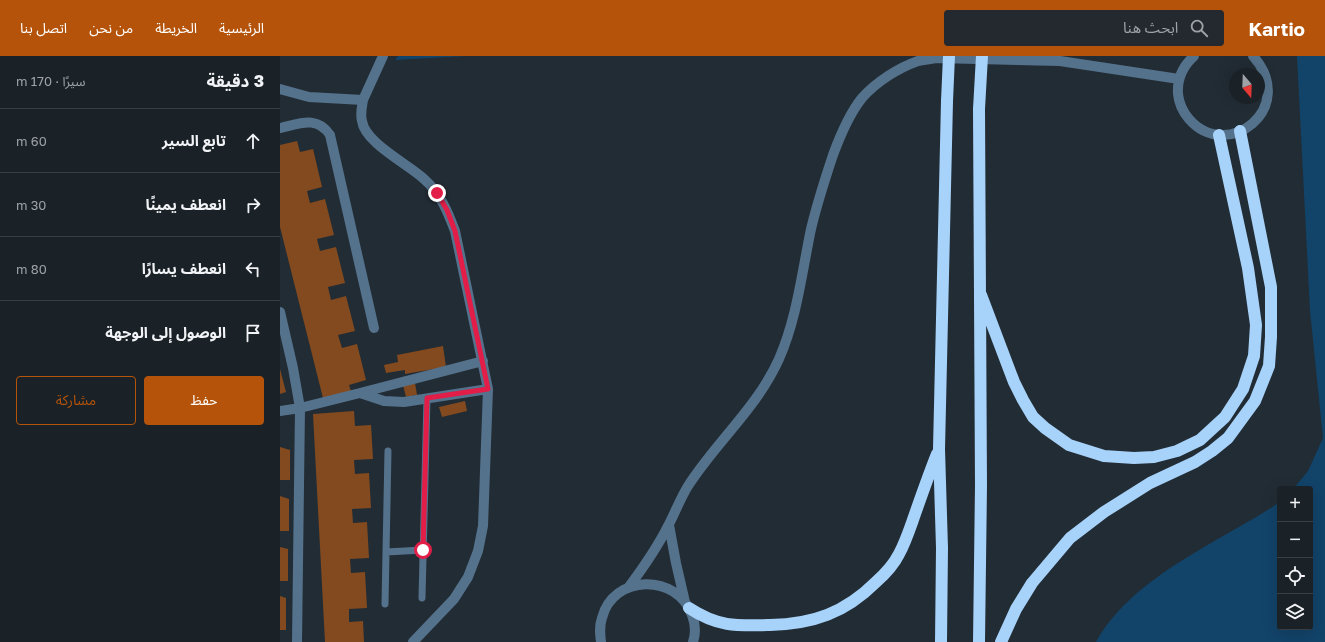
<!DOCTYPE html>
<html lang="ar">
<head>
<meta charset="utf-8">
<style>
  :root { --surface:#1a2127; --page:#23292f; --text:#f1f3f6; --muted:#9fa3a7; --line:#383e44; --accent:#b45309 }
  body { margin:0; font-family:"Golos Text","Noto Sans Arabic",sans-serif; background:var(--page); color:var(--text); direction:rtl }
  .controls { position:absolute; right:12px; bottom:12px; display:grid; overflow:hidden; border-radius:4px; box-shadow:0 4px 16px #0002 }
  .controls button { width:36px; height:36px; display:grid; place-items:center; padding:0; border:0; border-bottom:1px solid var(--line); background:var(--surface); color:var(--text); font:20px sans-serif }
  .compass { position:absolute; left:949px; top:12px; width:36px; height:36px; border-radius:50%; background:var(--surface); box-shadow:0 4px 16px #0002; rotate:161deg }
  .stop { position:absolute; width:12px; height:12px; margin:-9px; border:3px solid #e11d48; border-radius:50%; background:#fff }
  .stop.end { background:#e11d48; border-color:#fff; box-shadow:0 1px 4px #0008 }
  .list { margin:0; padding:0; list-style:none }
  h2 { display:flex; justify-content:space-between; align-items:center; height:52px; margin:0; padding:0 16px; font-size:17px }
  h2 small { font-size:13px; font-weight:400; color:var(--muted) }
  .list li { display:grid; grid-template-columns:26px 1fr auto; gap:12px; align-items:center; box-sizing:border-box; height:64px; padding:0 16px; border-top:1px solid var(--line) }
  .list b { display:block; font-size:15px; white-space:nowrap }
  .list em { font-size:13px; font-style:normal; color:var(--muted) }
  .actions { display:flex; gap:8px; padding:12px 16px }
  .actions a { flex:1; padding:9px 0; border:1px solid var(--accent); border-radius:4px; text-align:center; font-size:14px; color:var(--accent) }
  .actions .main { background:var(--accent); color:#fff }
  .icon { flex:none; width:22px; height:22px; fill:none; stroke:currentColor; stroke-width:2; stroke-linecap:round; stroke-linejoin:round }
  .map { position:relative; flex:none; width:1045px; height:586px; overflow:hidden; direction:ltr }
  header { display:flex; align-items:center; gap:24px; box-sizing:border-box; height:56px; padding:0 20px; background:var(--accent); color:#fff }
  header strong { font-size:19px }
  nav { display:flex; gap:22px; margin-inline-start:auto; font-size:14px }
  .search { width:280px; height:36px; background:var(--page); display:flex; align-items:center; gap:10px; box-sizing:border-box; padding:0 14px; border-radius:4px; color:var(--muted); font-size:15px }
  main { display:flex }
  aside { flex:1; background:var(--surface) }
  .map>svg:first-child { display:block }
</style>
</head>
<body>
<header>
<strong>Kartio</strong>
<div class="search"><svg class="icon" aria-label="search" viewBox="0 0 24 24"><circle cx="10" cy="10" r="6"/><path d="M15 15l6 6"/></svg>ابحث هنا</div>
<nav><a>الرئيسية</a><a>الخريطة</a><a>من نحن</a><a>اتصل بنا</a></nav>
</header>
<main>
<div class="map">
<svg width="1045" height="586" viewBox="0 0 1045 586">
  <rect width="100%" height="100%" fill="#222c34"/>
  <path fill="#124369" d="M118 0H187L115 4Z
    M1017 0H1045V586H816C853 520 938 487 1000 446V571H1030V433H1013L1028 415 1043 382 1030 255Z"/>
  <path fill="#824a1e" d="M17 85 20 96 33 93 42 131 27 135 30 147 45 143 54 179 37 183 40 195 56 191 65 227 48 231 51 244 66 240 75 275 58 279 62 292 77 288 86 324 69 329 71 335 43 342 0 171V89Z
    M163 290 166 311 125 318V314L106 317 104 309 118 306 117 299Z
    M0 313 6 336 0 338Z
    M135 327 137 339 126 341 123 329Z
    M185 345 187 355 162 361 159 351Z
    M74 355 75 370 91 369 93 403 74 404 75 418 89 417 91 452 72 453 73 467 87 466 89 502 70 503 71 517 85 516 87 552 69 553V566L83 565 84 586H45L33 358Z
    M0 391 10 394V424H0Z
    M0 440 9 443V475H0Z
    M0 491 8 493V525H0Z
    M0 540 6 542V574H0Z"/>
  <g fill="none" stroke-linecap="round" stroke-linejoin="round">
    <path stroke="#55728c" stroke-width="7" d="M106 496 143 494
      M142 542 147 342
      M105 548 108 395"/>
    <path stroke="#55728c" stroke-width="10" d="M0 33 29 41 83 44 103 0
      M83 44C82 51 80 58 82 65 85 87 128 108 144 123 160 137 168 156 175 175L208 333 203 470 198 495 188 521 174 543 133 586
      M0 72C19 68 37 59 50 79L94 272
      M0 256 13 312 20 352 17 586
      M80 337 104 345 124 346 208 333
      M0 355 20 352 80 337 203 305"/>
    <path stroke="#55728c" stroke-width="10" d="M914 0C903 10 897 23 898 38 899 48 903 56 909 63 947 107 1019 52 973 0
      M389 469 396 507 405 546
      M348 532C363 512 377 492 388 470 395 457 400 443 408 430 436 386 477 352 499 303 517 262 522 216 531 173 537 148 545 123 553 99 560 80 569 58 582 42 596 26 618 12 638 5 644 4 650 3 657 2L780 5 899 23
      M321 586C320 578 319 570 322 562 333 518 397 517 412 559 415 567 416 577 413 586"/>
    <path stroke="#a7d2fa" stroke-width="12" d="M701 239 734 326 743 344 753 361 765 372 789 389 824 400 854 402 874 401 897 395 920 384 945 361 963 333 974 300 976 269 968 212 939 79
      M409 552C438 571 456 570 490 569 533 568 565 557 596 526 605 518 614 508 619 498 626 485 630 472 635 458 642 438 649 418 657 398
      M661 586 662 492 659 393 667 45
      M699 586 701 429 699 53
      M721 586 736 553 752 527 790 482 824 456 870 427 915 406 932 395 948 382 975 345 989 310 991 281V231L960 75"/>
    <path stroke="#a7d2fa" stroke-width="12" d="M667 45 669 0
      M699 53 702 0"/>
  </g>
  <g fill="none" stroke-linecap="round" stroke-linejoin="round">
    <path stroke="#e11d48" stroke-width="5" d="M143 494 147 342 208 333 175 175 167 154 157 137"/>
  </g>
</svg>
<div class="controls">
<button>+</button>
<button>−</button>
<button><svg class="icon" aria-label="locate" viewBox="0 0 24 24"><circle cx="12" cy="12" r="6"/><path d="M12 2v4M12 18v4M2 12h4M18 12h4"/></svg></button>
<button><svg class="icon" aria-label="layers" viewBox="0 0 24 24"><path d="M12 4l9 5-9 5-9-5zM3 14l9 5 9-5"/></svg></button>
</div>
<svg class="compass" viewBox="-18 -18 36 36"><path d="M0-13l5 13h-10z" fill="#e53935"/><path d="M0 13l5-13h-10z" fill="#9fa3a7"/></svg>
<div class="stop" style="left:143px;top:494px"></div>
<div class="stop end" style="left:157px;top:137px"></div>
</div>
<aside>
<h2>3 دقيقة<small>سيرًا · 170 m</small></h2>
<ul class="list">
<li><svg class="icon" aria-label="ahead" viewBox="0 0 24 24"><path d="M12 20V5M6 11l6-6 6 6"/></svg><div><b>تابع السير</b></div><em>60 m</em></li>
<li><svg class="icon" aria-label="right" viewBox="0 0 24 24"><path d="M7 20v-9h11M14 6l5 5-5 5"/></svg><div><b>انعطف يمينًا</b></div><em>30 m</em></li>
<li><svg class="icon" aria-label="left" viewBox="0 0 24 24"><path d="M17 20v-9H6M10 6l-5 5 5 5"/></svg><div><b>انعطف يسارًا</b></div><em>80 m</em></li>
<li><svg class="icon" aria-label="arrive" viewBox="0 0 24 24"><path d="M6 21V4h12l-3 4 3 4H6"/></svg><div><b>الوصول إلى الوجهة</b></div></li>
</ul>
<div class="actions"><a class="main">حفظ</a><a>مشاركة</a></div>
</aside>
</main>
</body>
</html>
